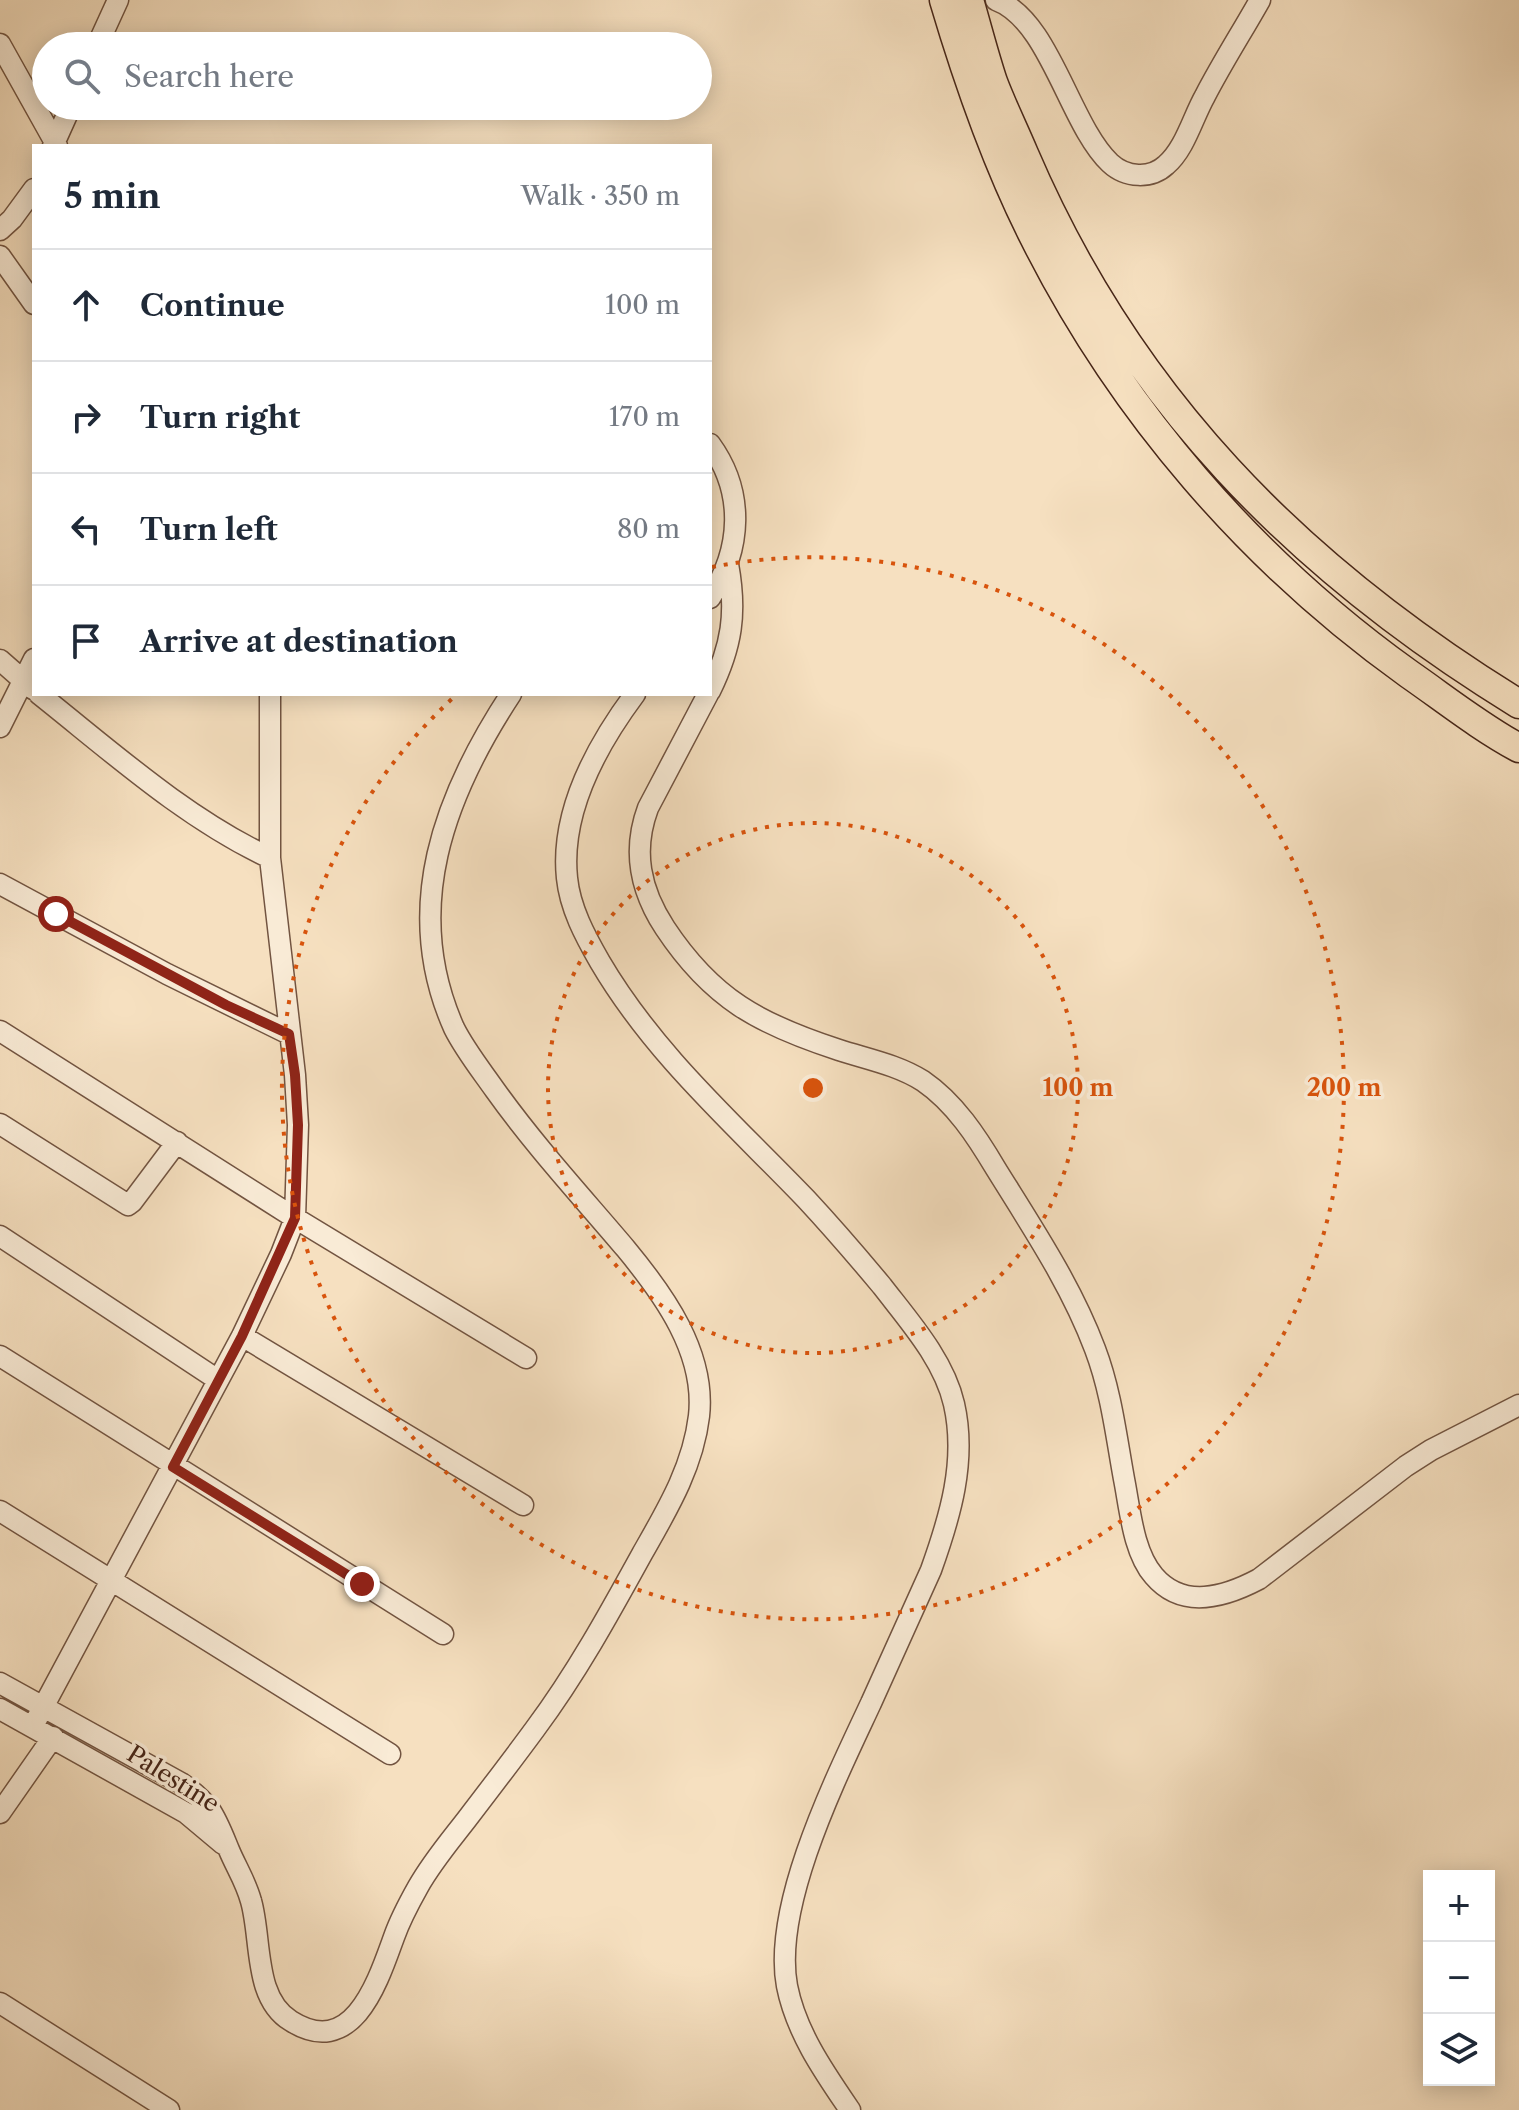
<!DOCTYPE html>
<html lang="en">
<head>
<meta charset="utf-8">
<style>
  :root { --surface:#fff; --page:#f2f2f3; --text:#1f2937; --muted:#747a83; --line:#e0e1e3 }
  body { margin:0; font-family:"Libre Caslon Text",serif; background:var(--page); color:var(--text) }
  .controls { position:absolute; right:24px; bottom:24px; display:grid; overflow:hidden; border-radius:0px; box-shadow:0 4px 20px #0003 }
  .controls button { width:72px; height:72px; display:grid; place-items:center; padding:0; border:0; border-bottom:2px solid var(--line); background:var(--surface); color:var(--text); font:40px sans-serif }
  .stop { position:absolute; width:24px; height:24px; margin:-18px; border:6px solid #8f2418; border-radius:50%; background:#fff }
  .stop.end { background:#8f2418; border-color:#fff; box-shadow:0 2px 8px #0008 }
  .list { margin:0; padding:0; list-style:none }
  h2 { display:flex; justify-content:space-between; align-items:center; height:104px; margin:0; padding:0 32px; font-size:34px }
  h2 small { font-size:26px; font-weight:400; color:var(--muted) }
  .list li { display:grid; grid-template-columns:52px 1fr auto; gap:24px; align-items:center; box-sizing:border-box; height:112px; padding:0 32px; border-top:2px solid var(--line) }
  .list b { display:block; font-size:30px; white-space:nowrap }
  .list em { font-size:26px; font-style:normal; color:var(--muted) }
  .icon { flex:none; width:44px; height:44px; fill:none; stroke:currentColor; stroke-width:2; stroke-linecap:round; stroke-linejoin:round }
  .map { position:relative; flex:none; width:1519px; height:2110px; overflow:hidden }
  .search { position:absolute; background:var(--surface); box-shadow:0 4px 20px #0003; left:32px; top:32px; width:680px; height:88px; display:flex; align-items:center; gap:20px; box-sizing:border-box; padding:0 28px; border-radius:44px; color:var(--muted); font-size:30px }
  .panel { position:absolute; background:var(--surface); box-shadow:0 4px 20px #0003; left:32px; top:144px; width:680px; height:552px; border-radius:0px }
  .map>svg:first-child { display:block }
</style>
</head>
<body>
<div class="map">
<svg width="1519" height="2110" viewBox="0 0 1519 2110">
  <rect width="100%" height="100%" fill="#f6e0c0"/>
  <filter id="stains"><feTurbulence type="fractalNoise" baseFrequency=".0025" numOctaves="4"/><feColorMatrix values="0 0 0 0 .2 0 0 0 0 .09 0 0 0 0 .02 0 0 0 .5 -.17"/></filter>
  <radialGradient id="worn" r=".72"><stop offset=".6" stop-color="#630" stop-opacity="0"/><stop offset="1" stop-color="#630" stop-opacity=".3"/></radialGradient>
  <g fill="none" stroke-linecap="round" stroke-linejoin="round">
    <g stroke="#725441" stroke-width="23">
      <path id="minor" d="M996 0C1050 20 1069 124 1110 163 1126 178 1151 179 1166 165 1185 149 1193 117 1205 96 1222 63 1242 32 1260 0
        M0 44 57 146
        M97 46 118 0
        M53 146 71 106
        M0 230 12 219 34 189
        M0 256 34 304
        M710 444C745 492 742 549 710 598
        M0 660 33 689
        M710 691C732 646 737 613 728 564
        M39 694C112 752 185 818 270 858
        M635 694C597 745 560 811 567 878 570 908 585 936 600 962 654 1054 733 1123 806 1199 832 1227 857 1256 882 1286 909 1321 944 1360 954 1404 967 1461 950 1517 931 1570 911 1615 891 1659 871 1703 837 1776 772 1905 787 1986 796 2032 824 2072 850 2110
        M708 694 648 808C632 851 640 890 665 928 712 999 759 1024 839 1050 867 1059 898 1065 923 1081 955 1103 977 1137 996 1169 1032 1227 1071 1285 1095 1349 1111 1391 1116 1435 1124 1479 1130 1509 1133 1552 1154 1576 1183 1610 1225 1597 1259 1579L1406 1466 1431 1450 1519 1405
        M0 727 34 659
        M0 884 167 974 289 1034
        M0 1031 295 1218 526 1358
        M0 1124 128 1205 132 1202 177 1142
        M0 1236 218 1380
        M242 1336 523 1505
        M0 1356 443 1634
        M0 1511 390 1754
        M0 1683 181 1783C212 1805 215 1816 229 1850 236 1867 246 1882 251 1901 262 1939 253 1998 291 2021 353 2060 378 1981 394 1937 400 1920 409 1903 418 1887 432 1862 450 1841 467 1819 490 1789 513 1759 535 1729 576 1674 609 1614 642 1554 667 1510 693 1467 699 1416 706 1353 664 1295 626 1249 582 1197 535 1146 495 1090 481 1070 465 1050 454 1028 401 909 444 796 511 694
        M0 1709 186 1813 223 1844
        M33 1726 242 1336 281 1254 295 1218 298 1125 295 1075 270 858V694
        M0 1813 53 1737
        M0 2003 169 2110"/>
    </g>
    <g stroke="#462517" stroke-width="31">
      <path id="highway" d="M944 0C968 81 996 162 1034 237 1121 411 1251 561 1409 674 1445 699 1480 727 1519 748
        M969 0C977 27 984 55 993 82 1002 106 1014 130 1024 154 1128 397 1296 567 1519 704"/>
    </g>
    <use href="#minor" stroke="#f9ebd6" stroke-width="20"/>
    <use href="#highway" stroke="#f6e0c0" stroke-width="28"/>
  </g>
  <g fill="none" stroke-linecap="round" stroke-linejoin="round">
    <path stroke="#8f2418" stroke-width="10" d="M56 914 226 1005 289 1034 295 1075 298 1125 295 1218 242 1336 173 1467 362 1584"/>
  </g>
  <g fill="none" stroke="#d8540d" stroke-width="4" stroke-dasharray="4 8">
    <circle cx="813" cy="1088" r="265"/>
    <path d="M712 567A531 531 0 1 1 454 697"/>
  </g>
  <g text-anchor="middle" stroke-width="7" stroke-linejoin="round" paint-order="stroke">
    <g font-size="24" fill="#462517" stroke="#f9ebd6">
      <text transform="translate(173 1779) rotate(32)" y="8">Palestine</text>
    </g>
  </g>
  <circle cx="813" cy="1088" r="12" fill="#d8540d" stroke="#f9ebd6" stroke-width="4"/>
  <g font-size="24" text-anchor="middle" font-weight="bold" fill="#d8540d" stroke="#f9ebd6" stroke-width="7" stroke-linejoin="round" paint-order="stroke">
    <text x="1078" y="1096">100 m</text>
    <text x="1344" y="1096">200 m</text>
  </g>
  <rect width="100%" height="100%" filter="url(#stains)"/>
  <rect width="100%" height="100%" fill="url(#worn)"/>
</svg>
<div class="controls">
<button>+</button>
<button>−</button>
<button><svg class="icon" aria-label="layers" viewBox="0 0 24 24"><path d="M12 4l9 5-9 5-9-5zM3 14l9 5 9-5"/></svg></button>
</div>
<div class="stop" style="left:56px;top:914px"></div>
<div class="stop end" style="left:362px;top:1584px"></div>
<div class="search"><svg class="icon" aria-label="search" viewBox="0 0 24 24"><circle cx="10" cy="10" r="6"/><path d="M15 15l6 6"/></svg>Search here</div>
<section class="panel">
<h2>5 min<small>Walk · 350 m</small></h2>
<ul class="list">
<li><svg class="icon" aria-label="ahead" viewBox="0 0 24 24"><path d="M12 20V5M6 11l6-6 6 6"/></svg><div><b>Continue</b></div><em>100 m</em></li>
<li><svg class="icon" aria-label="right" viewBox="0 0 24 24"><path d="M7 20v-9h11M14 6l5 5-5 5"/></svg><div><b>Turn right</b></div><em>170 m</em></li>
<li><svg class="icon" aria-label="left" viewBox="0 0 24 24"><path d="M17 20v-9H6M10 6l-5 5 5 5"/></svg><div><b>Turn left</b></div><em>80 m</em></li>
<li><svg class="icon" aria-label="arrive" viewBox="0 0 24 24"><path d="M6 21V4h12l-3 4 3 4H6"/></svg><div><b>Arrive at destination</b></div></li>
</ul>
</section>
</div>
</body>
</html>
